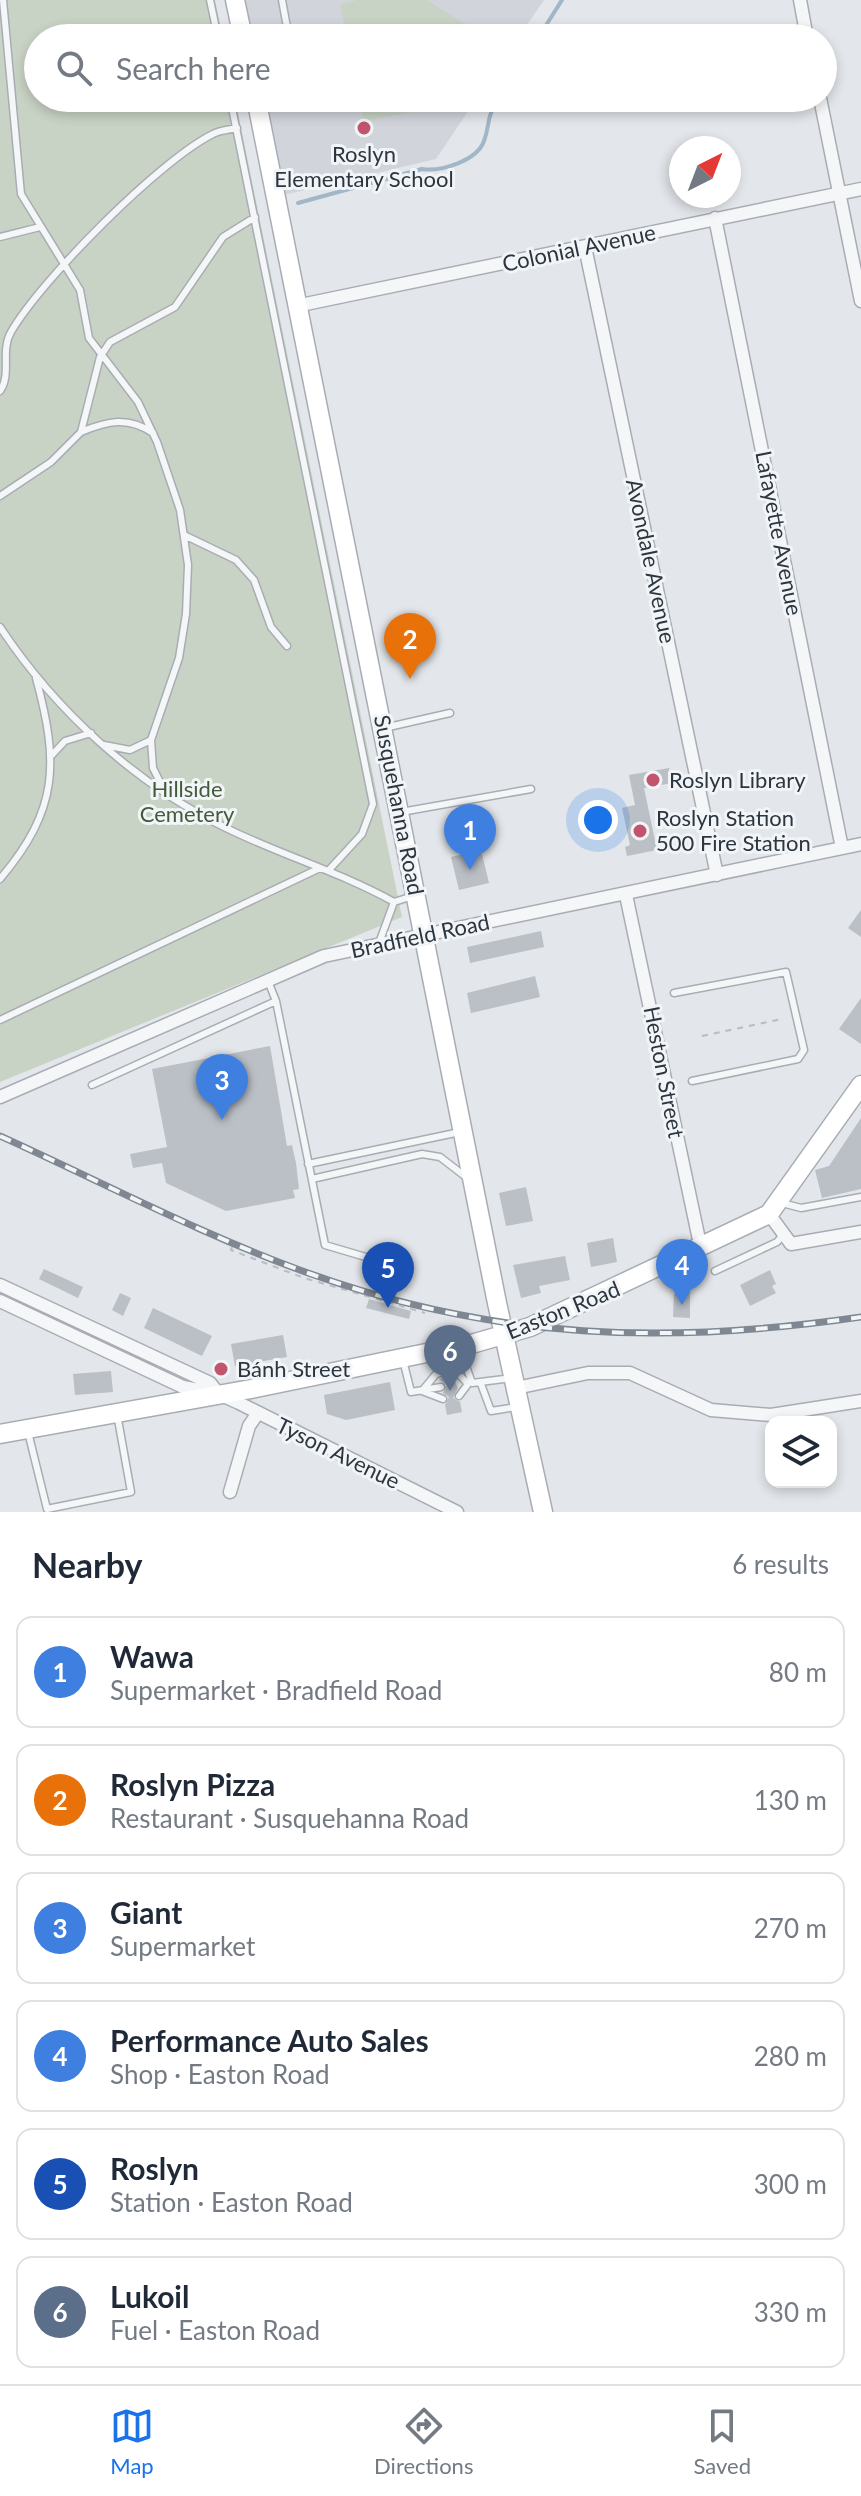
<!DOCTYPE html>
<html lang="en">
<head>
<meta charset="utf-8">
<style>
  :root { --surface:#fff; --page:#f6f6f7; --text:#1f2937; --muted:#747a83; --line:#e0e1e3; --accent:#1a73e8 }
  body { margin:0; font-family:Lato,sans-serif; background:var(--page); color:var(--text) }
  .controls { position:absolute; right:24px; bottom:24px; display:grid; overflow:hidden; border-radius:16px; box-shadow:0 4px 12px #0003 }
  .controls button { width:72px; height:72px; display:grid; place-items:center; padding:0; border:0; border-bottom:2px solid var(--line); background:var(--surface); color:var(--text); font:40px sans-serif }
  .compass { position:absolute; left:669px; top:136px; width:72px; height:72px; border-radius:50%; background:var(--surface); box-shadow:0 4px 12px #0003; rotate:42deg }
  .you { position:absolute; left:598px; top:820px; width:28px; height:28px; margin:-20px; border:6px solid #fff; border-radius:50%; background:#1a73e8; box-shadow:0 0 0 12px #1a73e833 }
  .badge { display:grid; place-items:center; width:52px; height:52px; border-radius:50%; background:var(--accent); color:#fff; font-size:26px; font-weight:700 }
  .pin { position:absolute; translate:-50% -66px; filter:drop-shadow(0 2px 4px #0008) }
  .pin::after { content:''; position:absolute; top:42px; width:28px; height:24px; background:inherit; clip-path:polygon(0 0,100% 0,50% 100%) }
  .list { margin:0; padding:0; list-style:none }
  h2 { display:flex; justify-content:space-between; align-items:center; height:104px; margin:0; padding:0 32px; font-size:34px }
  h2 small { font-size:26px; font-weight:400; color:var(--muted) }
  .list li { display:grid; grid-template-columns:52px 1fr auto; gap:24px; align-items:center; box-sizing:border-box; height:112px; margin:0 16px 16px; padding:0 16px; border:2px solid var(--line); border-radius:16px }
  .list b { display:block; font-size:30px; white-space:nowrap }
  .list p { margin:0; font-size:26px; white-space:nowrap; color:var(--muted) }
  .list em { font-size:26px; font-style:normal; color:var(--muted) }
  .icon { flex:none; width:44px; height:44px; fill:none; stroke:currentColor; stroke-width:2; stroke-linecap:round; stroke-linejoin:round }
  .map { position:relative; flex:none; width:861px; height:1512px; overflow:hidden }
  .search { position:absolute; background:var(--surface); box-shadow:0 4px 12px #0003; left:24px; right:24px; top:24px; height:88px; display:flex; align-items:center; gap:20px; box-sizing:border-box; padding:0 28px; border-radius:44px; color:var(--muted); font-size:30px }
  .sheet { height:872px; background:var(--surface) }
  nav { display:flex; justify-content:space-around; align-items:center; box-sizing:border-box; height:112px; border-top:2px solid var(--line); background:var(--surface); font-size:22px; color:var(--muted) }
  nav a { display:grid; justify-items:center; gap:4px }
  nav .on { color:var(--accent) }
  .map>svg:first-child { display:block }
</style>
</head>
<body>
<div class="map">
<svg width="861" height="1512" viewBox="0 0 861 1512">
  <rect width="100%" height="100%" fill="#e3e6ea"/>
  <path fill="#d1d5db" d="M244 0H544L518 38H252Z
    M264 98H477L436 159 284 195Z"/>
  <path fill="#c9d3c5" d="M0 0H215L223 38H38V98H235L402 917 0 1082Z
    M357 0H427L476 31 472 38H347L340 4Z
    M359 98H442L444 106 364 121Z"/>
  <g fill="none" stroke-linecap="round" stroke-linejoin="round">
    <path stroke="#a1b6c6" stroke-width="4" d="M538 38 562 0
      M298 203 422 169C440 172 477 161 484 141 491 121 485 120 499 98"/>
  </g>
  <path fill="#bac0c6" d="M669 768 672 783 644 788 657 850 627 856 625 847 630 845 622 808 635 805 629 775Z
    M481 850 489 883 459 890 451 857Z
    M861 910V937L848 928Z
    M541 931 544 947 470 963 467 947Z
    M535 976 540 997 471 1013 467 993Z
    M861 998V1044L839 1029Z
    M270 1046 287 1146 292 1145 296 1163 299 1189 293 1190 295 1198 226 1211 166 1183 162 1163 133 1168 130 1154 167 1147 152 1069Z
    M861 1118V1189L822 1198 815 1170 829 1166Z
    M526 1187 533 1221 506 1226 499 1193Z
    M613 1238 617 1262 591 1267 587 1243Z
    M565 1256 570 1280 539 1286 541 1293 521 1298 513 1265Z
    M44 1269 83 1287 78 1298 39 1279Z
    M770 1270 776 1284 772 1286 776 1293 750 1306 740 1285Z
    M677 1291 690 1292V1318L673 1317 674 1294Z
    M120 1293 131 1298 123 1316 112 1310Z
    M369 1299 411 1311 409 1319 366 1308Z
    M153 1308 212 1336 202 1356 144 1328Z
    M283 1335 287 1357 235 1366 231 1344Z
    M111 1371 113 1392 75 1395 73 1374Z
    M452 1376 458 1388 453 1398 460 1402 462 1412 447 1415 445 1405 449 1397 443 1393 447 1385 439 1379Z
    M390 1382 395 1410 346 1420 327 1414 324 1395Z"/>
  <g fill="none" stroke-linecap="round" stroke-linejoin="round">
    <g stroke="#a8adb4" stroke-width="9">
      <path id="service" d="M3 0 21 194 80 290 89 338 138 402 157 442 180 510 188 565 186 614 179 658 151 740 130 750 104 745
        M210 0 218 38
        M282 0 289 38
        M230 98 373 804 362 834 328 871
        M0 237 40 227
        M0 391C12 374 0 351 11 332 41 280 160 160 213 134 220 130 229 130 237 128
        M81 432C107 421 128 416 153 433
        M0 496 51 462 81 432 100 357 110 342 175 307 223 237 255 217
        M184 535 236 560 254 580 271 627 287 646
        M0 627C55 710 135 784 226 828 281 855 340 872 394 902
        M384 728 450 713
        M151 740 153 768 164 790
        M52 755 65 741 91 733
        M401 812 531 789
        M0 879C59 809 59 763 36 678
        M379 943 394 902 413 896
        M268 981 276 1001 325 1245 369 1258
        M674 993 786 972 804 1050 798 1059 692 1081
        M0 1020 320 868
        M92 1085 276 1001
        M308 1164 460 1132
        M312 1179 422 1154 440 1157 466 1177
        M782 1203 801 1208 861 1197
        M715 1271 777 1242 783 1235
        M460 1349 472 1383 512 1378
        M403 1360 411 1392 441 1387
        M481 1384 491 1411 516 1407
        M443 1399 422 1391 436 1374 454 1369 468 1384 459 1396
        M28 1432 47 1509 131 1492 117 1414"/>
    </g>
    <g stroke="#a8adb4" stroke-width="15">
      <path id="minor" d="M800 0 807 38
        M820 98 861 301
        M715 218 842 848
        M585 247 717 875
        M296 306 861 189
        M626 895 701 1249
        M0 1097 324 956 861 844
        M769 1214 791 1244 861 1232
        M0 1285 210 1383 219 1394
        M0 1301 183 1387 219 1394 239 1403 457 1512
        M516 1388 588 1373H630L711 1410 771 1415 861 1401
        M230 1492 249 1426 258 1413"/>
    </g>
    <g stroke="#a8adb4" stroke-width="21">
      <path id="secondary" d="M235 0 243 38
        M256 98 497 1303 543 1512
        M0 1434 251 1389 475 1343 530 1327 769 1214 861 1085"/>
    </g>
    <path stroke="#b9bcc1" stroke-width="2" stroke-dasharray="6 6" stroke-linecap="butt" d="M702 1036 782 1019
      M232 1247 231 1250 304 1278 425 1313"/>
    <use href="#service" stroke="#f5f6f8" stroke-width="6"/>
    <use href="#minor" stroke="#f5f6f8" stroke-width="12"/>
    <use href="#secondary" stroke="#fff" stroke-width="18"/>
    <g stroke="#7e8792" stroke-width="7">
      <path id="rail" d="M0 1136C102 1182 204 1236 311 1274 497 1340 667 1345 861 1317"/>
    </g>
    <use href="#rail" stroke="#f2f5f7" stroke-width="4" stroke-dasharray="12" stroke-linecap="butt"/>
  </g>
  <g fill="#c2546d" stroke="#f2f5f7" stroke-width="3">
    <circle cx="364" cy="128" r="8"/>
    <circle cx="653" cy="780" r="8"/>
    <circle cx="640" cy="831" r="8"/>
    <circle cx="221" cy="1369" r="8"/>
  </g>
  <g text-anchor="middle" stroke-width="6" stroke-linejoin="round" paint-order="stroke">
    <g font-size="22" fill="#2c3540" stroke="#f2f5f7" text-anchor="start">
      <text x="364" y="162" text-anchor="middle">Roslyn<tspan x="364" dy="25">Elementary School</tspan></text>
      <text x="669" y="788">Roslyn Library</text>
      <text x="656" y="826">Roslyn Station<tspan x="656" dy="25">500 Fire Station</tspan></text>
      <text x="237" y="1377">Bánh Street</text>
    </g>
    <g font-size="22" fill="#2c3540" stroke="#f2f5f7">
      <text transform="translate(579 248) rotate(-12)" y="8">Colonial Avenue</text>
      <text transform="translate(779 533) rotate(79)" y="8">Lafayette Avenue</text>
      <text transform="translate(651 561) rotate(78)" y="8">Avondale Avenue</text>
      <text transform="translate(399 805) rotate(79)" y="8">Susquehanna Road</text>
      <text transform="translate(420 936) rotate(-12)" y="8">Bradfield Road</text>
      <text transform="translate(664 1072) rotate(79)" y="8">Heston Street</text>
      <text transform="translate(563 1310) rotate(-22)" y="8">Easton Road</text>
      <text transform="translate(338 1453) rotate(26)" y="8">Tyson Avenue</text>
    </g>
    <g font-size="22" fill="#435b3b" stroke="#f2f5f7">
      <text x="187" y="797">Hillside<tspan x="187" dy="25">Cemetery</tspan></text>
    </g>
  </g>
</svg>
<div class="controls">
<button><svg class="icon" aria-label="layers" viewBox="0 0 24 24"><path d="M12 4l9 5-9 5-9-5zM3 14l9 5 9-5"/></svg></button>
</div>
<svg class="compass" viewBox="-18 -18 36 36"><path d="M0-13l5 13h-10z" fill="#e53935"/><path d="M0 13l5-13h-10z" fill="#747a83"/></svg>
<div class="you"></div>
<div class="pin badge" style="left:470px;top:870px;background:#3f7fe0">1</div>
<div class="pin badge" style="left:410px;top:679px;background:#e8710a">2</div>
<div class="pin badge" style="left:222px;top:1120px;background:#3f7fe0">3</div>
<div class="pin badge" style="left:682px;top:1305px;background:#3f7fe0">4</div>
<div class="pin badge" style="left:388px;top:1308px;background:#1a4fb4">5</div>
<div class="pin badge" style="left:450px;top:1391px;background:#5c6f8a">6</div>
<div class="search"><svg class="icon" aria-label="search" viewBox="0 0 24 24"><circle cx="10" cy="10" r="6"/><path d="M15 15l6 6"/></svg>Search here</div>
</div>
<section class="sheet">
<h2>Nearby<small>6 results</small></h2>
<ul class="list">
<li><span class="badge" style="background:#3f7fe0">1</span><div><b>Wawa</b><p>Supermarket · Bradfield Road</p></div><em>80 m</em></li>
<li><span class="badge" style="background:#e8710a">2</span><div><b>Roslyn Pizza</b><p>Restaurant · Susquehanna Road</p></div><em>130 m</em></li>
<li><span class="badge" style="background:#3f7fe0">3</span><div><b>Giant</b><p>Supermarket</p></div><em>270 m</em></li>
<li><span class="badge" style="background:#3f7fe0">4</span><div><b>Performance Auto Sales</b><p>Shop · Easton Road</p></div><em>280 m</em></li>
<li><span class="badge" style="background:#1a4fb4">5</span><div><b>Roslyn</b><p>Station · Easton Road</p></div><em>300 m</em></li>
<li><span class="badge" style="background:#5c6f8a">6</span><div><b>Lukoil</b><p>Fuel · Easton Road</p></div><em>330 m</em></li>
</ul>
</section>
<nav>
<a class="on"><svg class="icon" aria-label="map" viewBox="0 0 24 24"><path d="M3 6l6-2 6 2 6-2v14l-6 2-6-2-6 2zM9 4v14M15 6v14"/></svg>Map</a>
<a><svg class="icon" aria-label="directions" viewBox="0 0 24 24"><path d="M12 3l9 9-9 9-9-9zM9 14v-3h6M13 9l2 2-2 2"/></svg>Directions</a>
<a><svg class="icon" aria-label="saved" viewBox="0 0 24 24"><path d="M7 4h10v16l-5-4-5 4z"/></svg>Saved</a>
</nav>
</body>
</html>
